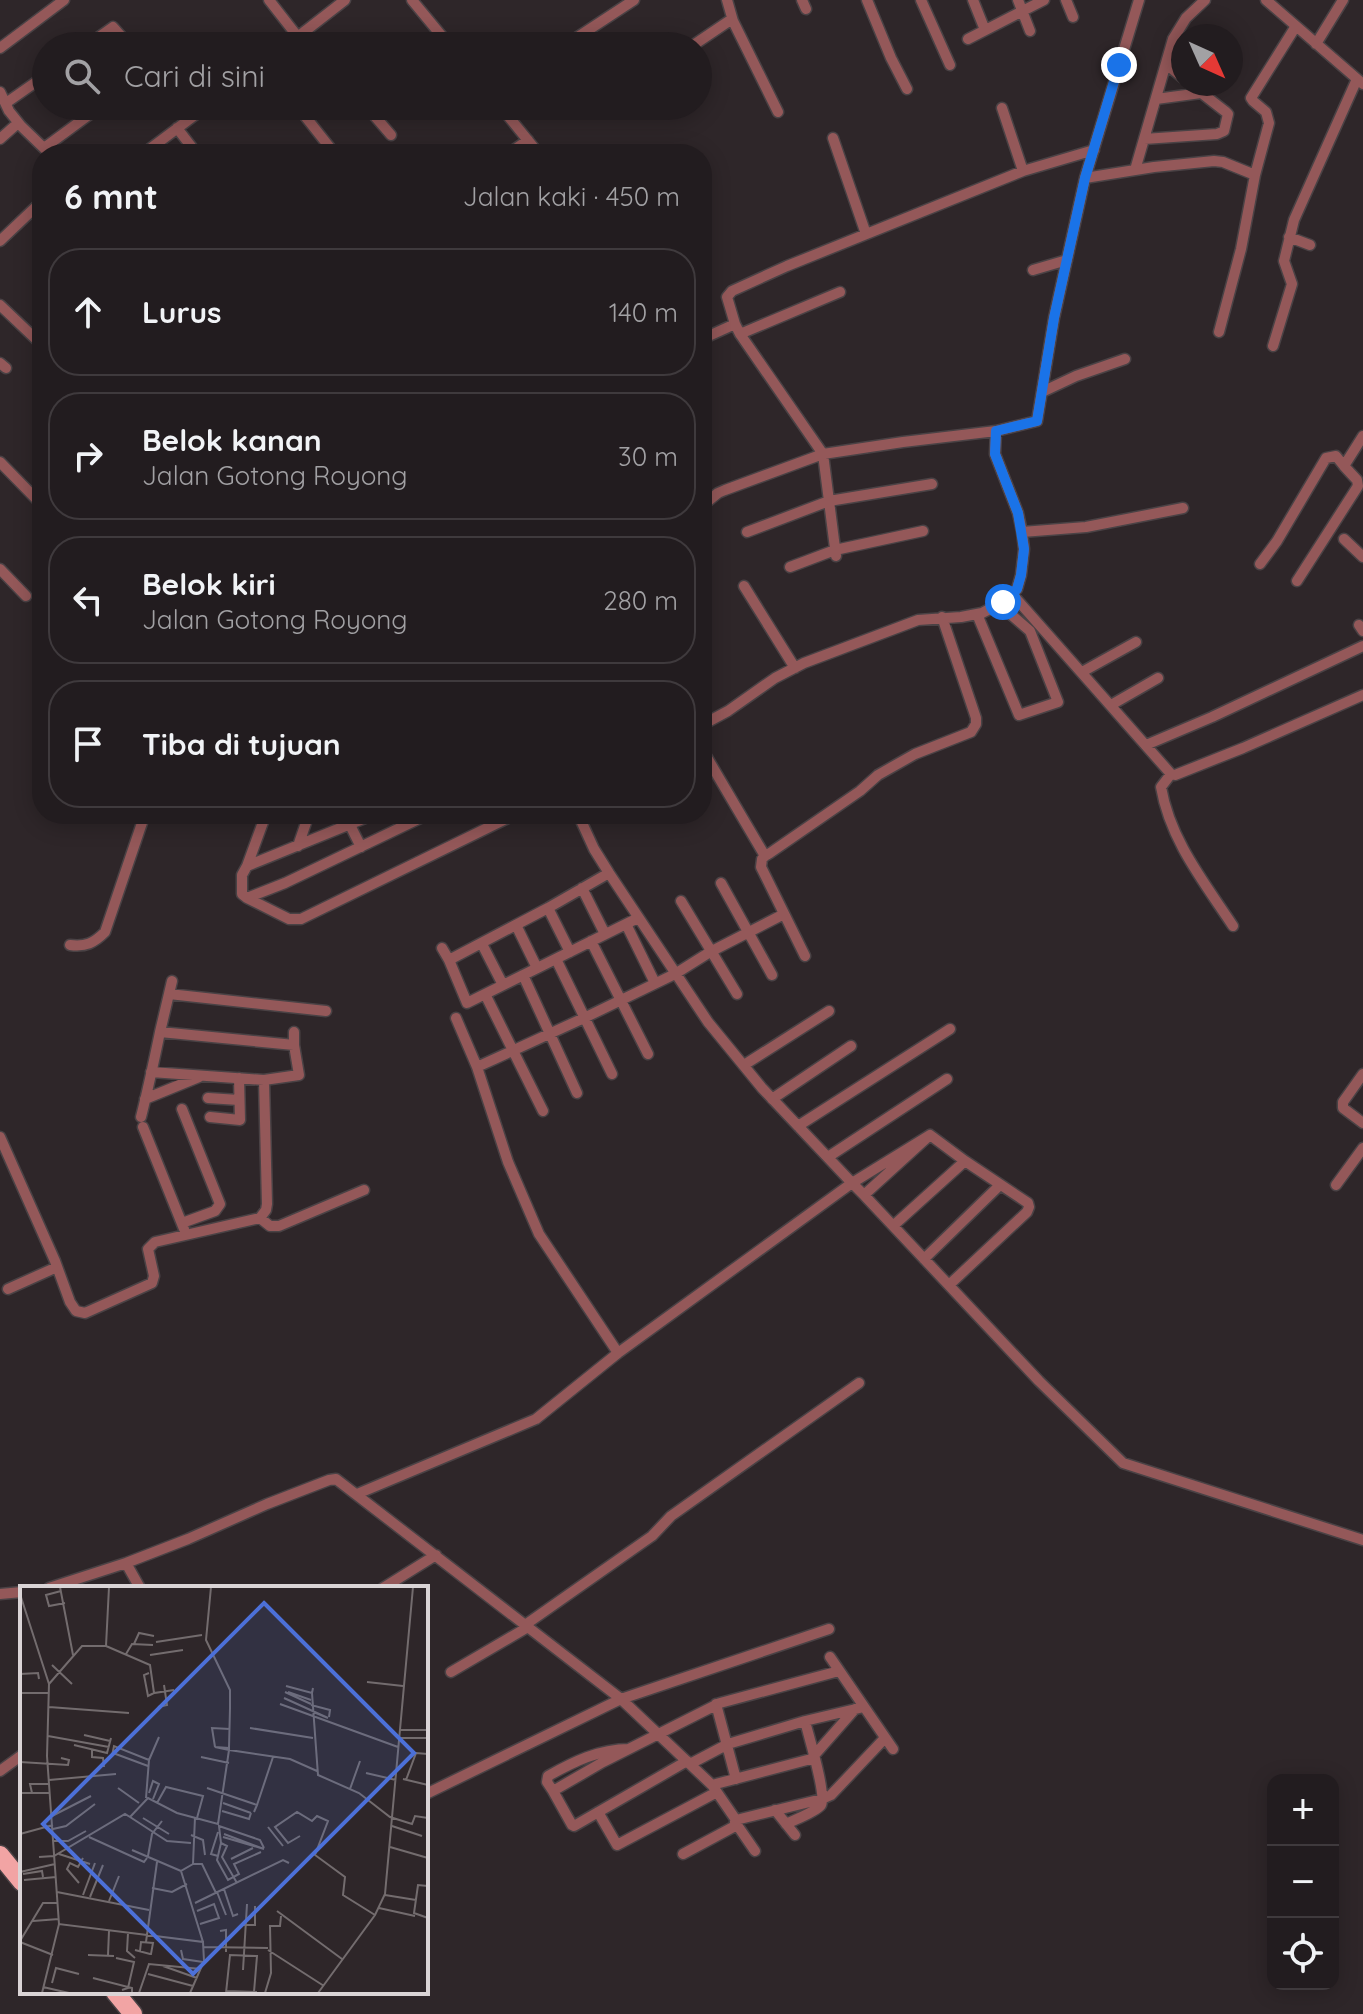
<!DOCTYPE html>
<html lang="id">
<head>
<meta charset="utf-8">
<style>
  :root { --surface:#221c1f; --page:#2e292c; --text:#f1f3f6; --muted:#a2a1a4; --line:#3f3a3d }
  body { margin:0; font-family:Quicksand,sans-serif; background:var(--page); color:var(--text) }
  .controls { position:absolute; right:24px; bottom:24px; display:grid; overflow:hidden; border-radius:16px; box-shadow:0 4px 20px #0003 }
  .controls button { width:72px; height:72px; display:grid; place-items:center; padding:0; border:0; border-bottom:2px solid var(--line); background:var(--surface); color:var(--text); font:40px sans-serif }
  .compass { position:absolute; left:1171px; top:24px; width:72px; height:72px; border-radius:50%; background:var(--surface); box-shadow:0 4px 20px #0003; rotate:135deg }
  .stop { position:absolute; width:24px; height:24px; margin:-18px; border:6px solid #1a73e8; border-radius:50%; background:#fff }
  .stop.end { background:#1a73e8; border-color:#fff; box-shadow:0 2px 8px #0008 }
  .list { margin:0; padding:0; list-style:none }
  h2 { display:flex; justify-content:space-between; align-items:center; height:104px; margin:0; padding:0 32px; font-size:34px }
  h2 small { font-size:26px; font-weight:400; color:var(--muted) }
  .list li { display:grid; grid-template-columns:52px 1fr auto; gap:24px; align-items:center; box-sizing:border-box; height:128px; margin:0 16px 16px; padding:0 16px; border:2px solid var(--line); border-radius:32px }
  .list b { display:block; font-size:30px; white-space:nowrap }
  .list p { margin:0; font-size:26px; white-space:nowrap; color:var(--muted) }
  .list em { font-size:26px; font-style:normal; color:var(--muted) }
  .icon { flex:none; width:44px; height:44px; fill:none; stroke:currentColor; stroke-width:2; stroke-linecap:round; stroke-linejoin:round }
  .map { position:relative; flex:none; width:1363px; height:2014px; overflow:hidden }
  .search { position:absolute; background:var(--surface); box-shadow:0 4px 20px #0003; left:32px; top:32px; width:680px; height:88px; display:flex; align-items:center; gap:20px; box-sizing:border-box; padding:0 28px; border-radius:44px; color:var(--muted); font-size:30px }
  .panel { position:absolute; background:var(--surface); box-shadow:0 4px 20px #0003; left:32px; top:144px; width:680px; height:680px; border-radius:32px }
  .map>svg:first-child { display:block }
</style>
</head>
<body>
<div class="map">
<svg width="1363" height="2014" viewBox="0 0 1363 2014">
  <rect width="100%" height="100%" fill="#2e2629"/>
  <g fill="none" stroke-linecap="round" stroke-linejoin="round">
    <g stroke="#4a4245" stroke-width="13">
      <path id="minor" d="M269 0 298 37
        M412 0 450 46
        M727 0 733 21 778 112
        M802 0 806 9
        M867 0 891 58 907 89
        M921 0 950 65
        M973 0 985 30
        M1018 0 1030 31
        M1066 0 1073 17
        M1266 0 1363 84
        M305 31 318 46
        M968 39 1044 0
        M1316 44 1343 0
        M86 46 113 27 130 46
        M286 46 345 0
        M564 46 634 0
        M692 46 732 19
        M0 48 64 0
        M1166 64 1183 78
        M0 92 9 111 21 126 50 154
        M1156 99 1201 93
        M6 103 46 75
        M177 106 187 120
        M297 106 335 154
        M366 106 391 135
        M500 106 539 154
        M559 106 564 112
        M1002 108 1023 171
        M177 128 197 154
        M833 138 866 234
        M0 139 18 123
        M1144 139 1217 134 1224 131 1228 114 1226 112 1190 84
        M44 148 101 106
        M143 154 207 106
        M508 154 528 140
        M1135 170 1173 39 1186 18 1205 0
        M1085 178 1154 167 1214 161 1223 162 1255 175
        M1289 237 1310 245
        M0 241 42 201
        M1033 270 1067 260
        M0 305 42 345
        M735 324 727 297 732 291 787 266 1023 171 1094 150
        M1219 332 1241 249 1255 175 1269 123 1266 112 1253 101 1251 98 1296 26
        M740 334 840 292
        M702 339 735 324 740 334 823 454 836 556
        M1273 346 1292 284 1284 261 1294 220 1357 79
        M0 363 6 368
        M1042 392 1076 376 1125 359
        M0 462 42 505
        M702 506 718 493 725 490 823 454 903 442 996 431 1037 421 1054 318 1085 178 1139 0
        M42 526 39 533 42 539
        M747 532 829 501 932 484
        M1022 532 1086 527 1183 508
        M1344 539 1363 557
        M1260 564 1277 541 1326 458 1336 456 1344 466 1363 436
        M790 567 835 550 923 531
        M0 569 26 596
        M1297 581 1358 486 1357 480 1344 466
        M744 586 795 668
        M1012 594 1171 774 1175 775 1243 748 1363 695
        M977 614 1019 715 1058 702 1030 631 999 604
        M1359 625 1363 631
        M1082 672 1136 642
        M1111 705 1158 678
        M702 725 728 711 775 678 804 663 918 620 961 617 982 613 1003 602 1012 594 1017 589 1021 575 1024 549 1022 532 1018 513 995 454 996 431
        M1146 745 1212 717 1363 646
        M702 749 765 856 770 853 860 791 878 775 915 754 971 732 976 724V718L942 617
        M1171 774 1161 787C1170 840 1204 882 1233 926
        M353 814 350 825 361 847
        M375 814 247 866 242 875V894L247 898 285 883 429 814
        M298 846 309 814
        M765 856 762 859 761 867 805 956
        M247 866 266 814
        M609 873 548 908 449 960 467 1003 638 918
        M721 883 772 975
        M582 888 605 934
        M247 898 289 919H301L516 814
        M681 901 737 994
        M548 908 570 952
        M626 924 655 983
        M516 925 537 968
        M591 941 648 1054
        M482 944 503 985
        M70 945C86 947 94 943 105 932L145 814
        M442 948 449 960
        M556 959 612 1074
        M523 975 577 1093
        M169 994 326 1011
        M485 994 543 1111
        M456 1018 477 1067 584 1018 675 974 710 952 784 914
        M160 1032 172 981
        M294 1045V1032
        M744 1065 829 1011
        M477 1067 508 1162 539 1234 618 1353
        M1363 1074 1343 1102V1108L1363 1123
        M208 1098 239 1100
        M145 1099 199 1077
        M772 1099 851 1046
        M141 1117C148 1089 154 1061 160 1032L294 1045 299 1075 264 1080 151 1072
        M210 1117 240 1120 239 1078
        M798 1126 950 1029
        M143 1127 184 1229
        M930 1135 965 1161 1028 1203 1029 1207 1027 1212 949 1285
        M0 1137 55 1261 70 1302 76 1311 85 1313 152 1283 154 1276 148 1249 155 1242 260 1218 266 1210 267 1204 264 1080
        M828 1157 947 1079
        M1336 1185 1363 1148
        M864 1195 930 1135 852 1183 864 1195 1039 1381 1123 1463 1363 1540
        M260 1218 270 1226H279L364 1190
        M182 1223 215 1211 220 1204 182 1109
        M893 1226 965 1161
        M924 1259 1000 1185
        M8 1289 57 1267
        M357 1494 536 1419 618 1353 852 1183 762 1088 708 1022 609 873 594 849 578 814
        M126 1563 140 1588
        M49 1588 126 1563 188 1539 267 1504 329 1480 336 1479 621 1699 712 1785 736 1820
        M383 1588 436 1555
        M0 1594 22 1592
        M525 1625 652 1536 671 1516 859 1383
        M830 1657 893 1749
        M451 1672 528 1627
        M716 1704 736 1779
        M629 1749C599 1749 573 1762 548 1776L547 1782 553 1791 603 1762 720 1703 839 1671
        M690 1764 728 1744 805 1721 864 1707
        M0 1771 22 1755
        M712 1785 811 1759 855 1709
        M553 1791 572 1825 574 1826 687 1761
        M426 1794 621 1699 829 1629
        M775 1810 795 1835
        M598 1812 617 1845 717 1792
        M786 1824C794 1820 816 1812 821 1805 827 1795 808 1734 805 1721
        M755 1851 735 1822 736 1820 822 1799 831 1795 885 1738
        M683 1854 737 1825"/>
    </g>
    <g stroke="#4a4245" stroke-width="21">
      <path id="trunk" d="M0 1855 22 1882
        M115 1992 133 2014"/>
    </g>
    <use href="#minor" stroke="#945859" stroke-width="10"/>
    <use href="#trunk" stroke="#f2a4a4" stroke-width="18"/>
  </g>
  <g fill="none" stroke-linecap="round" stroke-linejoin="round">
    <path stroke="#1a73e8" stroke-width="10" d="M1003 602 1017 589 1021 575 1024 549 1018 513 995 454 996 431 1037 421 1054 318 1085 178 1119 65"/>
  </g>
  <g transform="translate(20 1586)">
    <rect width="408" height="408" fill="#2e2629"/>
    <path fill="none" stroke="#736c6e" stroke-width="2" d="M40 1 53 69M191 1 186 54 210 104V122L209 162V164L195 161 209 162M41 5 26 9 29 20 45 17M0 8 29 98M136 56 182 49M114 58 119 47 134 50M86 60 130 79 134 107 154 104M106 68 112 58 133 59M130 69 163 64M32 79 52 98M129 87 124 89 128 110 134 107M0 88 18 87 19 93M347 96 383 100M266 100 292 107 293 102M265 106 291 118M268 106 291 114M0 107H29M292 107 298 189 339 207 370 231 392 238 395 230 408 232M264 112 308 132 296 127M260 118 378 161M291 119 310 124 309 131M29 121 109 127M138 121 147 119 144 99M230 142 293 152M380 144H408M64 149 90 155M28 150 89 161M379 152H408M54 159 87 167 91 152M195 161 192 142 210 143M72 164V171L83 172 84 181M93 167 128 180M92 170 94 160 129 174 126 212M181 171 209 177M129 174 139 151M0 176 48 179 49 174 41 172M346 187 376 194M383 193 408 199M29 194 96 188M386 194 396 167 408 168M98 202 119 217M187 202 237 219 234 226M330 203 340 175M0 207H29M12 207 10 198H29M129 207 133 195 139 198 133 213M137 217 146 201 183 210 177 232M203 217 231 227M237 219 253 171M202 225 229 233 231 227M32 230 71 210M110 231 128 212 157 227 198 238 209 164 270 173 297 185M110 231 147 255 171 257M175 231 173 278 161 285 183 356M123 232 149 248M372 240 402 250M248 241 263 260M33 243 46 240 75 218M198 246 191 268 198 270M0 248 33 239M171 249 183 254 185 269M280 250 268 257 255 241 277 226 292 235 297 230 308 235 295 269 325 291 323 309 355 329M69 251 124 276 127 272M203 251 244 263 204 248M34 255H48L66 245M201 257 197 274 208 294 219 288 214 278 241 266M370 261 408 272M112 264 161 285M39 268 70 278M128 270 132 248 142 235M19 271 34 270 105 228 110 231M211 273 233 262M173 278H182L196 307M0 286 35 278M3 288 22 285 23 291M4 294 36 291M59 297 47 283 50 277 58 281 63 272M217 297 202 271 207 260 201 257 199 240 240 254 244 262M408 300 398 299 394 327 408 332M132 302 152 306 167 298M204 303 213 330 218 328M37 306 129 324M197 306 206 329M63 309 75 277M365 309 396 314M70 311 83 279M89 315 99 290M175 317 263 274 269 277M359 322 395 330M177 325 194 318 199 332 180 338M257 325 322 373M13 335 39 333M39 338 27 170 29 98 62 60H86L89 1M223 339H235V320M200 345 206 344V366M108 347 107 365 115 372M0 355 23 317H38M0 356 33 369M126 356 137 276M184 361 248 362M115 364 130 368H131L133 357 121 356 120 365M161 364 163 373 183 376M248 364 304 400M68 369 94 370M88 369 89 345M96 372 114 376 108 402 102 404M143 380 177 392M223 384 227 318M128 388 173 400M73 392 112 402V407M32 397 36 382 59 388M23 401 49 407M207 405 237 406M22 407 39 338 183 356 184 375 170 407M119 407 129 378 181 383M206 407 210 369 237 370 234 406M245 407 251 387 250 340H260L261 330M298 407 355 329 365 308 393 1"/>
    <path fill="#4c70d8" fill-opacity="0.15" stroke="#4c70d8" stroke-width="4" d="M244 17 394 167 173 388 23 238Z"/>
    <rect width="408" height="408" fill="none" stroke="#dad4d6" stroke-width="4"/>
  </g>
</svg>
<div class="controls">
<button>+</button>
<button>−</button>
<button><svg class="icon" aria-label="locate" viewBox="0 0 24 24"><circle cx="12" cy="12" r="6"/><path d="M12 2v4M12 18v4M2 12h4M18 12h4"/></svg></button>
</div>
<svg class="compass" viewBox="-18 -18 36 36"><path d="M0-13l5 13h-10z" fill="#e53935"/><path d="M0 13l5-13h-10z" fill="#a2a1a4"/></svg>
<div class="stop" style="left:1003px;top:602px"></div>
<div class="stop end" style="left:1119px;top:65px"></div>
<div class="search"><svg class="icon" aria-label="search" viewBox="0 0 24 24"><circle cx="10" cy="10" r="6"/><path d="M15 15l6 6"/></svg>Cari di sini</div>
<section class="panel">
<h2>6 mnt<small>Jalan kaki · 450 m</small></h2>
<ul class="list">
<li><svg class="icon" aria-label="ahead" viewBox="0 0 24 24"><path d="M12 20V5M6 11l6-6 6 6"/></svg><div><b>Lurus</b></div><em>140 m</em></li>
<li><svg class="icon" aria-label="right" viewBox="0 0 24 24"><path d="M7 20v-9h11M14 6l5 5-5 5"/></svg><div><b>Belok kanan</b><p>Jalan Gotong Royong</p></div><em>30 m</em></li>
<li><svg class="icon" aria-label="left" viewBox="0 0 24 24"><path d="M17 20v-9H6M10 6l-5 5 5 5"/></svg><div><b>Belok kiri</b><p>Jalan Gotong Royong</p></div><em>280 m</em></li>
<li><svg class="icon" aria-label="arrive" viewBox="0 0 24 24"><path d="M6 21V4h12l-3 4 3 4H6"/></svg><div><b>Tiba di tujuan</b></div></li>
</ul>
</section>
</div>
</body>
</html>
